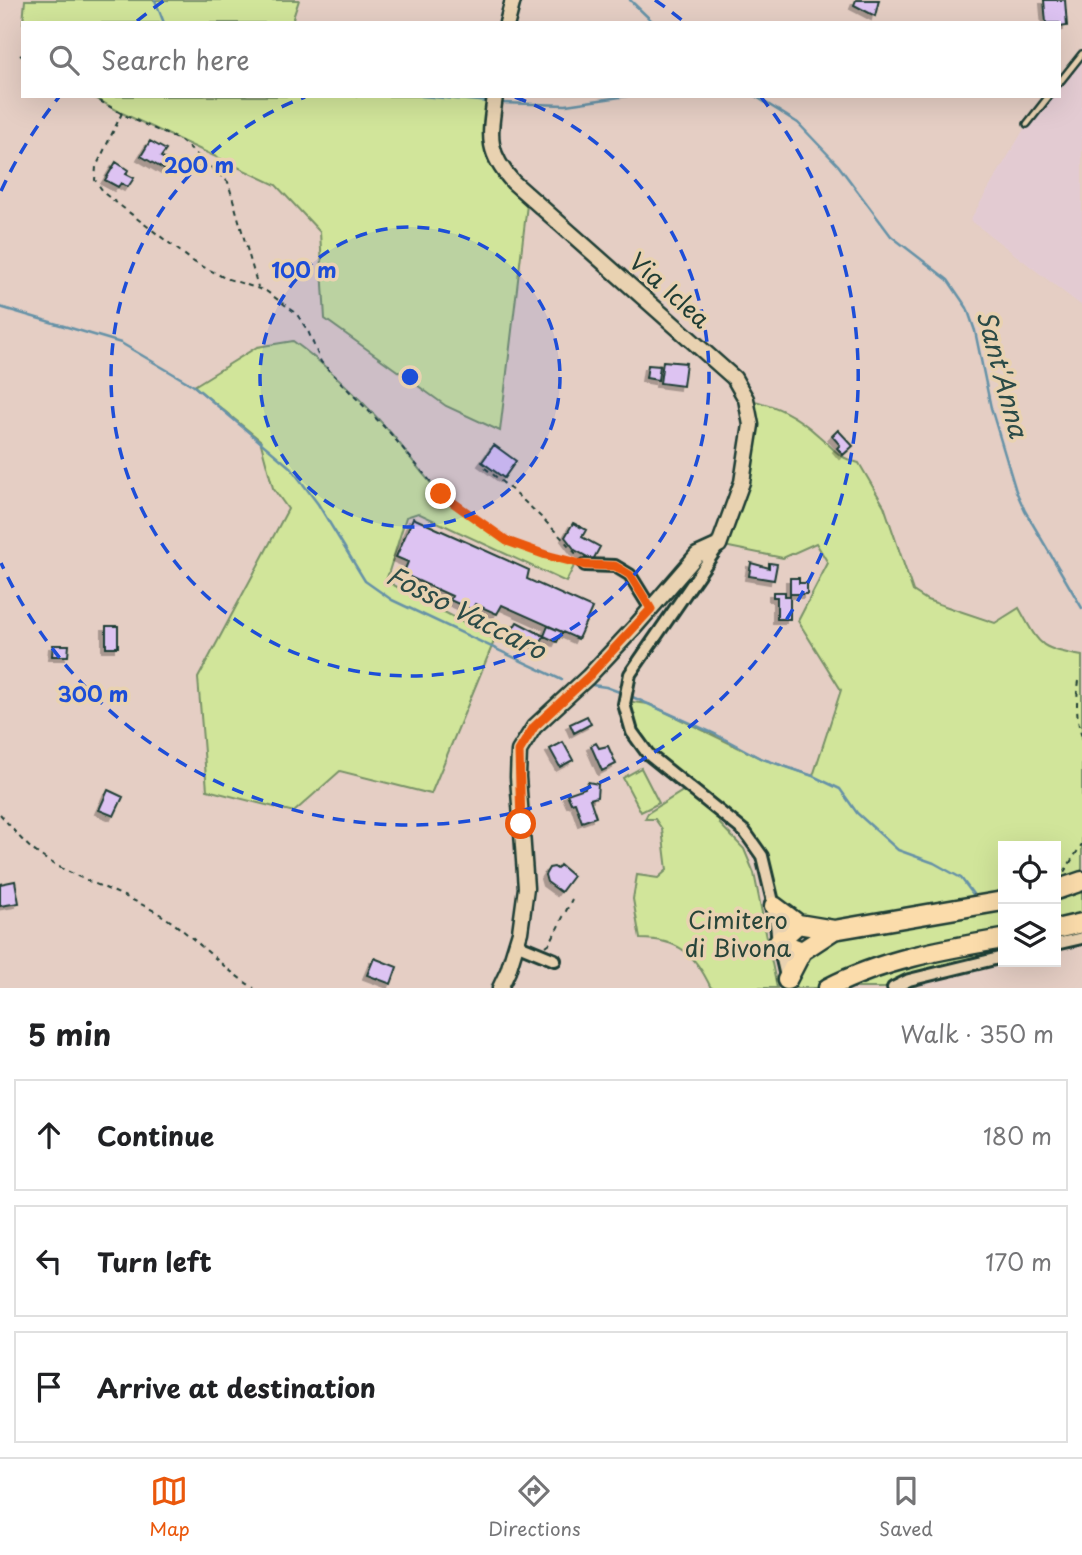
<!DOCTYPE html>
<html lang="en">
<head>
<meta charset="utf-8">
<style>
  :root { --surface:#fff; --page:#f6f6f6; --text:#202124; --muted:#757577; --line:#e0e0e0; --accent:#ea580c }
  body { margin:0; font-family:"Playpen Sans",sans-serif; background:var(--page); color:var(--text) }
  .controls { position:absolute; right:21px; bottom:21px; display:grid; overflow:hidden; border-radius:0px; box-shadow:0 7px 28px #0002 }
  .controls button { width:63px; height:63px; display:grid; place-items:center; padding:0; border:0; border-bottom:2px solid var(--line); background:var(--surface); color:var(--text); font:35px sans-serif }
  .stop { position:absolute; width:21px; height:21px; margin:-16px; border:5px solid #ea580c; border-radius:50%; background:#fff }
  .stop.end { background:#ea580c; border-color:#fff; box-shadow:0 2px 7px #0008 }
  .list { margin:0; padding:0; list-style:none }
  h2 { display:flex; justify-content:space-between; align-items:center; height:91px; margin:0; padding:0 28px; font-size:30px }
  h2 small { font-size:23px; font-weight:400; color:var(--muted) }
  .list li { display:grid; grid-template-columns:46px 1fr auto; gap:21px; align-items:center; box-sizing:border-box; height:112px; margin:0 14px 14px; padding:0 14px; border:2px solid var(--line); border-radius:0px }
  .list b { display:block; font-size:26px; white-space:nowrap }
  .list em { font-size:23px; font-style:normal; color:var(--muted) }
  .icon { flex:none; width:38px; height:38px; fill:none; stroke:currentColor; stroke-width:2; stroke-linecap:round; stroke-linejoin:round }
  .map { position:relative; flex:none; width:1082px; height:988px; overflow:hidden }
  .search { position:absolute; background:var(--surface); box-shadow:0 7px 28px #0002; left:21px; right:21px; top:21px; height:77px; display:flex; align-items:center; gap:18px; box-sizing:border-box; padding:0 24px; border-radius:0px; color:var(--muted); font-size:26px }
  .sheet { height:469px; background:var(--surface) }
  nav { display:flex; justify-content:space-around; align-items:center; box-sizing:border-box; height:98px; border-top:2px solid var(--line); background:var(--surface); font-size:19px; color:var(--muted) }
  nav a { display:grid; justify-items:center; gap:4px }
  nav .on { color:var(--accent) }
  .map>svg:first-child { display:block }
</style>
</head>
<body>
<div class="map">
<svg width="1082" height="988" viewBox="0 0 1082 988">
  <defs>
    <filter id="shadow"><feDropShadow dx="-4" dy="4" stdDeviation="0" flood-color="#0004"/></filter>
  </defs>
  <rect width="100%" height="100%" fill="#e5cec4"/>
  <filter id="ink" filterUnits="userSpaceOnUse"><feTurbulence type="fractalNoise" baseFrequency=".0143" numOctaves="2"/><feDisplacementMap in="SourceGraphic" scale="14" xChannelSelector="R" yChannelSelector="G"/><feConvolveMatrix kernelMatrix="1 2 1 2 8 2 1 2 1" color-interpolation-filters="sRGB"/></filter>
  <g filter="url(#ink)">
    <path fill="#e3cbd2" d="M1082 54V306L970 220 1027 124 1049 96H1059V83Z"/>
    <path fill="#d1e59a" stroke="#789167" stroke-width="2" d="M25 0H299L293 18 295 23H23Z
      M92 96H495L493 154 528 196 500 431 446 406 325 319 320 232 276 185 122 113Z
      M293 341C329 367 361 399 391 433 408 453 423 478 443 495 484 532 524 549 576 562L566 582 418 513 406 517 386 581 495 639 431 794 340 771 294 812 207 790 198 678 288 509 273 488 260 440 194 386 257 347Z
      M746 399C776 405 796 415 819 436 837 451 835 456 859 463L884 506 913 591 927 600 995 623 1019 608C1041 647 1037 647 1082 656V936L1056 944V846H1003V957L893 988H787V980L833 931 774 906 762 856 724 815 719 823 744 849 754 873 777 988H711C695 954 679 939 640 939L633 899 637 875 658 878 667 870 662 829 655 819H645L648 813 689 787 632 732 624 701 649 704 760 758 813 776 841 690 798 621 828 563 816 543 783 558 719 545 742 482Z
      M641 768 659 803 641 812 623 778Z"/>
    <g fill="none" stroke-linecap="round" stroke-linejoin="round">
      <path stroke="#6692a7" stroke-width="2.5" d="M155 0 164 23
        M630 0 654 23
        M421 96 491 102
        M755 96 798 123 838 165 891 236 948 280 967 308 975 331 991 408 1016 491 1025 511 1082 608
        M501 103 566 105 627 96
        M0 307 121 343 194 386 291 468 318 504 365 581 392 600 562 680
        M592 685 606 687 622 693
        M628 695 717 735 760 758 813 776 840 789 857 813 898 850 934 863 961 878 973 894"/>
    </g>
    <path fill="#ddc3f2" stroke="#1f3d34" stroke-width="2" filter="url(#shadow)" d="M856 0H879L875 16 854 5Z
      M1044 0H1065L1067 26 1059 27V23H1046Z
      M150 141 166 150 161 157 170 162 165 170 141 156Z
      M116 162 128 170 126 174 134 178 128 187 121 183 118 187 105 180Z
      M663 361 686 363 683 386 660 383Z
      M648 365 660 366 658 380 646 378Z
      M838 430 853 446 843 455 837 448 840 445 832 436Z
      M494 445 516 461 504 478 482 462Z
      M413 518 529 570 527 579 592 608 578 639 502 605 497 614 475 604 472 610 450 600 452 596 403 574 408 562 396 557Z
      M573 523 586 530 582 537 600 547 593 560 575 550 565 537Z
      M751 563 769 568V563L777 564 774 580 749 576Z
      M790 578H799V583H807V594H790Z
      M773 592H785V596H790V619H777V597H773Z
      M517 622 544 636 539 646 511 632Z
      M106 626H118V647H106Z
      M548 626 562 632 557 642 544 636Z
      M53 645H69L68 656H52Z
      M587 716 591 724 574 733 570 724Z
      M563 742 573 760 560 767 550 749Z
      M596 743 599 748 608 746 616 764 602 771 591 746Z
      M588 782 598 784 597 797 590 799 596 817 582 822 575 802 571 803 567 794 585 788Z
      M108 790 123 797 114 816 99 810Z
      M560 865 573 876 561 892 547 882 545 875 549 868 554 867 557 869Z
      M15 881 19 903 0 906V884Z
      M374 958 397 967 391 984 367 975Z"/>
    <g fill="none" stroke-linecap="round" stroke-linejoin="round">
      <g stroke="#1f3d34" stroke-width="10">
        <path id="service" d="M1059 83 1082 54
          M1027 124 1049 96"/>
      </g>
      <g stroke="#1f3d34" stroke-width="16">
        <path id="minor" d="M719 545 630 674 624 704 632 732 648 754 745 832 762 856 774 906 778 942 787 981
          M585 565 615 566 630 575 651 609
          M516 944 555 960
          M1056 944 1082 938
          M893 988 909 980 1003 957"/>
      </g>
      <g stroke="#1f3d34" stroke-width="19">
        <path id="tertiary" d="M507 23 513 0
          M495 96C490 135 485 151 513 182L734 378 746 399 751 425 742 482 719 545 697 555 634 628 588 677 534 727 519 751 518 777 526 888 520 932 508 971 500 988"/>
      </g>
      <g stroke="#1f3d34" stroke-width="23">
        <path id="primary" d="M1056 890 1082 881
          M774 906 798 924 834 930 1003 901
          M798 924 778 942 802 951
          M1056 929 1082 923
          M787 980 802 951 834 930
          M828 988C882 960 943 949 1003 939"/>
      </g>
      <path stroke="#1f3d34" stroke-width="2" stroke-dasharray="5 5" stroke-linecap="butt" d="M20 55 23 57
        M91 96 126 116 181 141 228 182 258 287
        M122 113 96 167 95 180 105 194 194 262 225 278 266 291 296 313 308 331 321 362 390 433 441 494 507 541 574 562
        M485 468C519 495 549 523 578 556
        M1079 681C1076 700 1076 719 1082 737
        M0 814C12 828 22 842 37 853 73 880 126 892 166 918 197 939 222 968 254 988
        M1064 872 1082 844
        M546 946 550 943 572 899"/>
      <use href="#service" stroke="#e9d2b1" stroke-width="5"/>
      <use href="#minor" stroke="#e9d2b1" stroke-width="10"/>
      <use href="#tertiary" stroke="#e9d2b1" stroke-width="14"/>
      <use href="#primary" stroke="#fbdcab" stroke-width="18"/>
    </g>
  </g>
  <g fill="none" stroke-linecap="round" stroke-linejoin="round" filter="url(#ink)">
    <path stroke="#ea580c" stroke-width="9" d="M441 494 507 541 546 555 585 565 615 566 630 575 651 609 588 677 534 727 519 751 521 824"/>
  </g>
  <circle cx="410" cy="377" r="150" fill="#1d4ed8" fill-opacity=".12"/>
  <g fill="none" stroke="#1d4ed8" stroke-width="3.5" stroke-dasharray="12 9">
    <circle cx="410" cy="377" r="150"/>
    <path d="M515 97A299 299 0 1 1 305 97"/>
    <path d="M1 191A449 449 0 0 1 59 97M137 21A449 449 0 0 1 165 0M655 0A449 449 0 0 1 683 21M761 97A449 449 0 1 1 1 563"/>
  </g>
  <g text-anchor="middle" stroke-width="7" stroke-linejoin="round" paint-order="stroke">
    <g font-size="24" fill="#1f3d34" stroke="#e9d2b1">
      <text transform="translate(669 291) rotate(42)" y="8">Via Iclea</text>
    </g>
    <g font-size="24" fill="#284539" stroke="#e9d2b1">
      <text x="738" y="929">Cimitero<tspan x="738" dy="28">di Bivona</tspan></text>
    </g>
    <g font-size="26" font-style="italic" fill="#2b4b47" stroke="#e9d2b1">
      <text transform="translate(1002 374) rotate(75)" y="9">Sant'Anna</text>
      <text transform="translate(466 613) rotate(27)" y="9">Fosso Vaccaro</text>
    </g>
  </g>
  <circle cx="410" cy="377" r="10" fill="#1d4ed8" stroke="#e9d2b1" stroke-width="3.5"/>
  <g font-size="21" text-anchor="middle" font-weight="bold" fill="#1d4ed8" stroke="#e9d2b1" stroke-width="7" stroke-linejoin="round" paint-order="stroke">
    <text x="199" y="173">200 m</text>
    <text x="304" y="278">100 m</text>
    <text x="93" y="702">300 m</text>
  </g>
</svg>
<div class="controls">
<button><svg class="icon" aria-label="locate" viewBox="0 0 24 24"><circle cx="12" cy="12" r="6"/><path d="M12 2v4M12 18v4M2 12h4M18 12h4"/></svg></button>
<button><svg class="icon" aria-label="layers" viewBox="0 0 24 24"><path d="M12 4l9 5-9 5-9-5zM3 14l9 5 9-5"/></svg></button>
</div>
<div class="stop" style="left:521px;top:824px"></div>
<div class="stop end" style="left:441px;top:494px"></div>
<div class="search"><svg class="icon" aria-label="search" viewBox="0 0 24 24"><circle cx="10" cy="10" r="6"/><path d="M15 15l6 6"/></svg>Search here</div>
</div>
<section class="sheet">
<h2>5 min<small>Walk · 350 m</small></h2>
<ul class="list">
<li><svg class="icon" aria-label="ahead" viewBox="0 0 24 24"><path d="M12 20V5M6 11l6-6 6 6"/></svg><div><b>Continue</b></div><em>180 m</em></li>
<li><svg class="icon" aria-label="left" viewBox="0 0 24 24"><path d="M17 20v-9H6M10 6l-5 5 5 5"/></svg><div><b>Turn left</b></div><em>170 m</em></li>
<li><svg class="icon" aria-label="arrive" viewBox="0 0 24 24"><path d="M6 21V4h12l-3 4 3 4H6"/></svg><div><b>Arrive at destination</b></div></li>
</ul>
</section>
<nav>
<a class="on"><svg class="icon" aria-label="map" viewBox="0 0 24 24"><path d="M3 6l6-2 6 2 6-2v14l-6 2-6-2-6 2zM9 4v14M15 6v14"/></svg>Map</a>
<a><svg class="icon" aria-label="directions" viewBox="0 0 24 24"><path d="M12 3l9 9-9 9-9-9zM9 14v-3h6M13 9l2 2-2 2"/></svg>Directions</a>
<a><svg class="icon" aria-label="saved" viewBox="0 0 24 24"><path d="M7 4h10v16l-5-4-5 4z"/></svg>Saved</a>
</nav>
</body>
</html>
